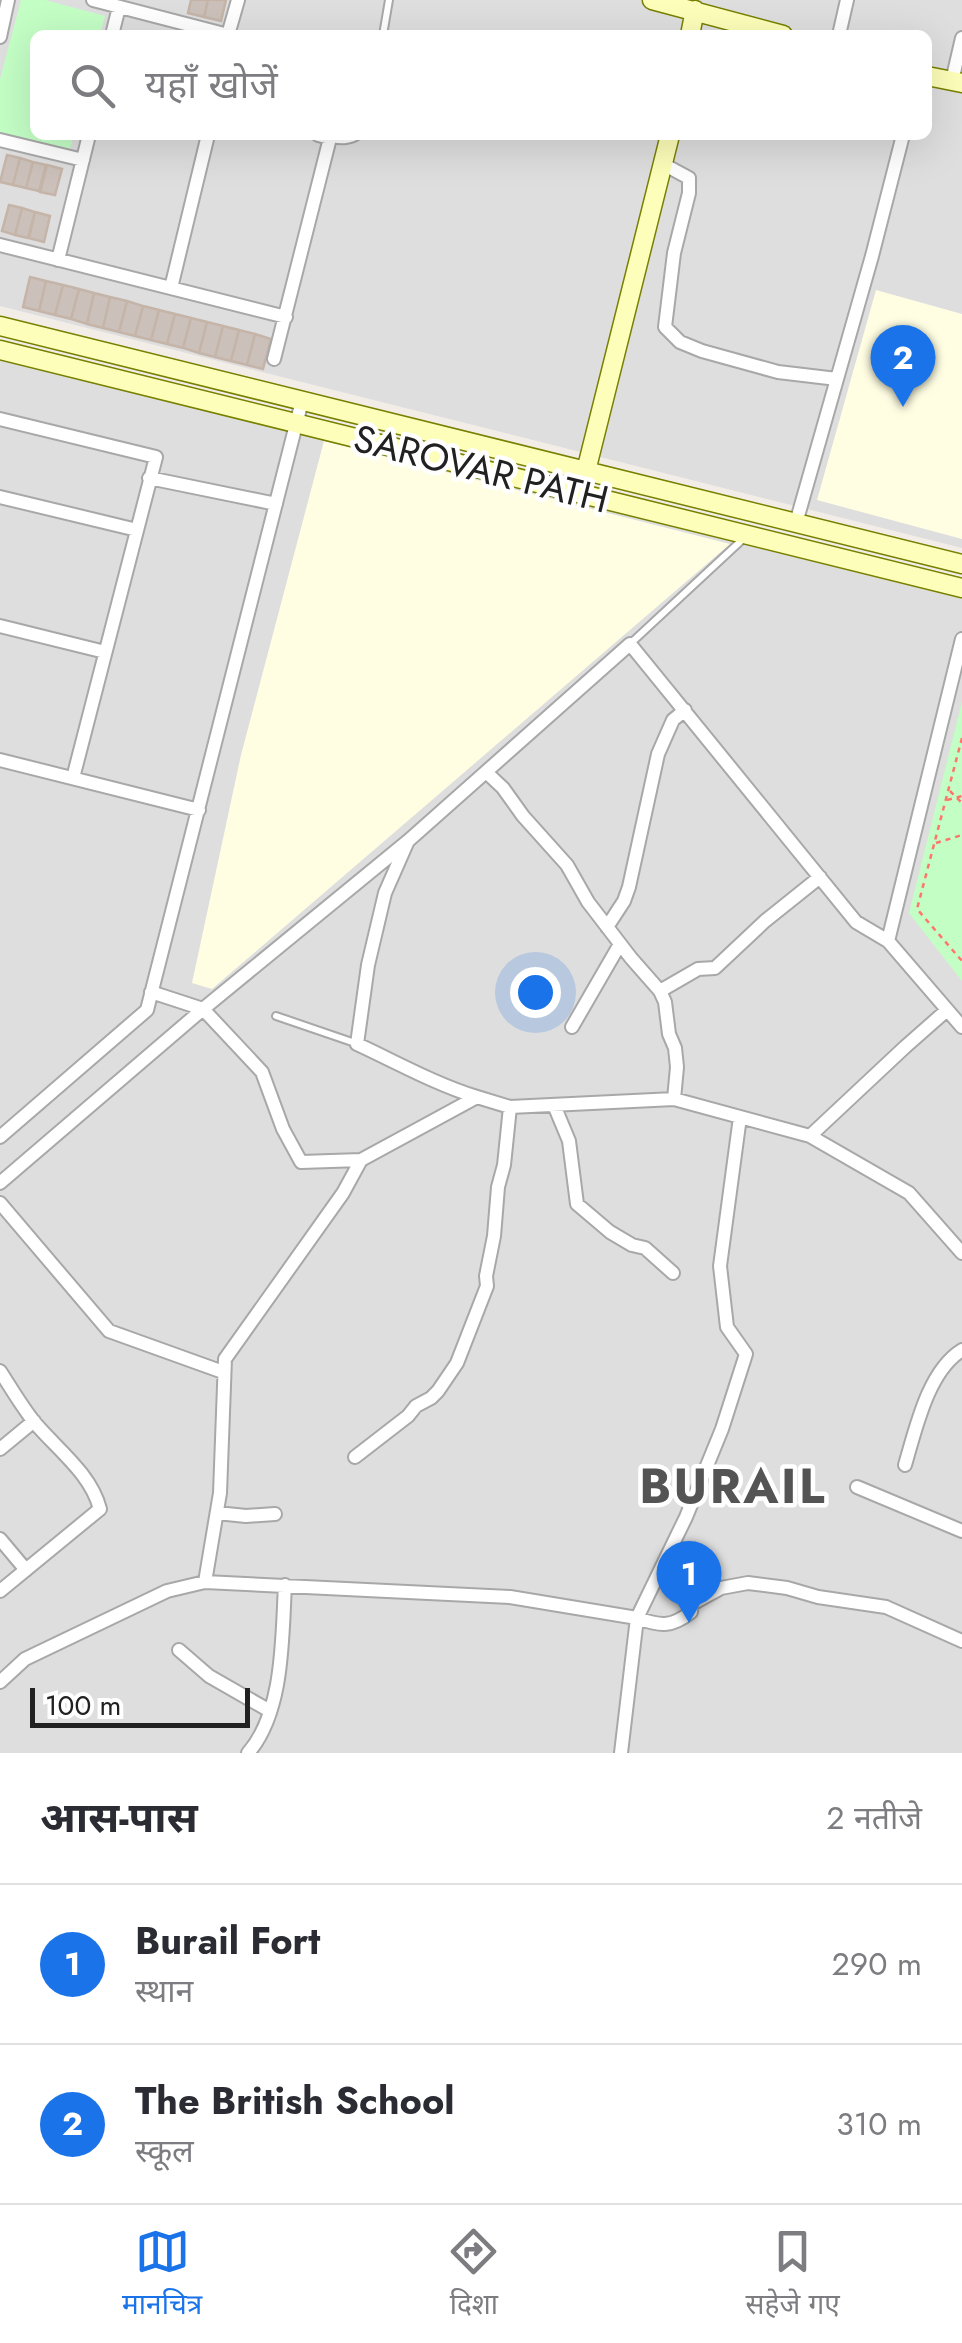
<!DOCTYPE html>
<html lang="hi">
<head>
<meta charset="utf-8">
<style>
  :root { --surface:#fff; --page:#f7f7f7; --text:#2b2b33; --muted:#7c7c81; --line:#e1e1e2; --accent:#1a73e8 }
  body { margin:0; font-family:Jost,"Noto Sans Devanagari",sans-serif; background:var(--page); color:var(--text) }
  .scale { position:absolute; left:30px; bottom:25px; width:220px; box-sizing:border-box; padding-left:10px; border:5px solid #212121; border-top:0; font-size:28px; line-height:35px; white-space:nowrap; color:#212121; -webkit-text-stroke:8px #fff; paint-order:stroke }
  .you { position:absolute; left:535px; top:992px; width:35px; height:35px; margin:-25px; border:8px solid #fff; border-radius:50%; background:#1a73e8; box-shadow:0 0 0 15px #1a73e833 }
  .badge { display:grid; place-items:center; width:65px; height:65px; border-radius:50%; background:var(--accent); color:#fff; font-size:32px; font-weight:700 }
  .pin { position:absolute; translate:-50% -82px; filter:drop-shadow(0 2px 5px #0008) }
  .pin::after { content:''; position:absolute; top:52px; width:35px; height:30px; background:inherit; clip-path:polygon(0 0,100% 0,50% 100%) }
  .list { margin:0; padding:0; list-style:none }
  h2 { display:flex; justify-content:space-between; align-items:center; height:130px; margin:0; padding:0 40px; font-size:42px }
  h2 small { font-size:32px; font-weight:400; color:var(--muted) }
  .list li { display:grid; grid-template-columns:65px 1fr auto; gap:30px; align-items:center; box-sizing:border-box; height:160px; padding:0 40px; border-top:2px solid var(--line) }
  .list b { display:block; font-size:38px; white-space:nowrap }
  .list p { margin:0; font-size:32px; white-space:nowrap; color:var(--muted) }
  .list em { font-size:32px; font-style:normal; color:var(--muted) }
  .icon { flex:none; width:55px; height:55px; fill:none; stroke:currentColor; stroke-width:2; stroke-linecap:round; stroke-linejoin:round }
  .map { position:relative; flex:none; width:962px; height:1753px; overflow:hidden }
  .search { position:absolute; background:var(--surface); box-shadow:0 10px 40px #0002; left:30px; right:30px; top:30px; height:110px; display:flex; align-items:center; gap:25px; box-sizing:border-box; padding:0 35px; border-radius:15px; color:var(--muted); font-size:38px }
  .sheet { height:450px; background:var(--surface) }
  nav { display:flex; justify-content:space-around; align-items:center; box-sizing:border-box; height:140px; border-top:2px solid var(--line); background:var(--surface); font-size:28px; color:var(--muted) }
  nav a { display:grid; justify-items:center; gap:5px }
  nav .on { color:var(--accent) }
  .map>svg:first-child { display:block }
</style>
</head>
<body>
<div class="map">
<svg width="962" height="1753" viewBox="0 0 962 1753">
  <rect width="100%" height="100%" fill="#f2eee7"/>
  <path fill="#dfdede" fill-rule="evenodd" d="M0 0H962V548L0 306ZM35 35H927V135H35Z
    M0 359 962 599V1753H0Z"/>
  <path fill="#fffee3" d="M876 290 962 314V539L817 500Z
    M324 441 730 544 212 989 192 983 241 755Z"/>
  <path fill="#c3fec5" d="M21 0H45L105 16 100 35H35V135H74L69 152 0 133V79Z
    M962 702V981L909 913Z"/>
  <path fill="#cbc0ba" stroke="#c5b4a8" stroke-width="2.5" d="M191 0H208L204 17 188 13Z
    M208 0H226L221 21 204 17Z
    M7 155 20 158 13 185 0 182Z
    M20 158 33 162 26 188 13 185Z
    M33 162 46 165 39 191 26 188Z
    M47 165 62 169 55 195 40 192Z
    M9 205 22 208 15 235 2 231Z
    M22 208 35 212 28 238 15 235Z
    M35 212 50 216 44 242 29 238Z
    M30 277 46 281 39 311 23 307Z
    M46 281 63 285 55 315 39 311Z
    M63 285 79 289 71 319 55 315Z
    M79 289 94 293 87 324 71 319Z
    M94 293 110 297 103 328 87 324Z
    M110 297 127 301 119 332 103 328Z
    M127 301 143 306 135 336 119 332Z
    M143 306 159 310 151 340 135 336Z
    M159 310 175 314 167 344 151 340Z
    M175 314 191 318 183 348 167 344Z
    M191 318 207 322 199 353 183 348Z
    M207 322 223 326 215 357 199 353Z
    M223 326 239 330 231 361 215 357Z
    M239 330 255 334 247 365 231 361Z
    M255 334 271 339 263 369 247 365Z"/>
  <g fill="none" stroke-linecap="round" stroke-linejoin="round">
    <g stroke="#a8a8a8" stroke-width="10">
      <path id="lane" d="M383 35 389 0
        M332 139C342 141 350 141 359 135
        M631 643 743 539
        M276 1016 355 1043"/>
    </g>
    <g stroke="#a8a8a8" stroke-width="16">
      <path id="street" d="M93 0 228 35
        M112 35 119 7
        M228 35 238 0
        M839 35 847 0
        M0 37 8 0
        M952 81 962 38
        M0 140 83 160
        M663 164 689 178V193L674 253 665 327 680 342 702 351 778 372 837 379
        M0 245 286 317
        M58 260 89 135
        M171 288 208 135
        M274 359 330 138 318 135
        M0 419 156 457 73 778
        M149 478 276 504
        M0 497 137 530
        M796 523 872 256 903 135
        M0 626 105 652
        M962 639 888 941 962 1027
        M0 760 199 810
        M486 772 503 788 523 816 567 865 588 902 631 958 660 991 665 1002 669 1034 675 1048 677 1067 674 1099
        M407 843 385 893 368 965 357 1044C396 1062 435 1084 477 1097
        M607 927 624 901 629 887 658 754 673 720 685 710
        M660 991 698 969 715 968 765 921 820 877
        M151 992 203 1009 408 841 630 644 856 922 888 941
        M572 1027 620 944
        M554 1105 569 1141 577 1204 610 1232 632 1245 645 1248 673 1273
        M810 1136 905 1047 947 1010
        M0 1137 147 1010 302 401
        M0 1183 203 1009 262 1072 283 1129 301 1162 361 1160 477 1097 510 1107 674 1099 810 1136 909 1193 962 1253
        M0 1203 109 1331 223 1372
        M0 1371C11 1388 22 1407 35 1423 58 1450 91 1474 100 1509L0 1591
        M0 1449 34 1421
        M355 1457 408 1416 416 1406 431 1398 438 1391 457 1363 487 1286 486 1276 494 1236 498 1187 504 1165 510 1107
        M905 1465C916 1428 928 1371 962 1350
        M857 1487 962 1531
        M217 1513 246 1516 275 1514
        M0 1539 26 1570
        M205 1582 220 1493 225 1359 343 1193 361 1160
        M179 1650 209 1676 270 1711
        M0 1682 25 1659 167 1591 205 1582 510 1597 637 1618C660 1626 671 1628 691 1612L692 1604 721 1588 748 1583 787 1588 818 1597 886 1607 962 1641
        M248 1753C284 1712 282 1637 285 1585
        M621 1753 637 1618 686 1517 722 1429 746 1354 727 1327 720 1266 740 1117"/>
    </g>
    <g stroke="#778000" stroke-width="21">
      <path id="secondary" d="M652 0 783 35
        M690 35 695 10
        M927 76 962 83
        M0 326 962 564
        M0 350 962 588
        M584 479 670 135"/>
    </g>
    <path stroke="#ff756b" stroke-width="2.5" stroke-dasharray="5 5" stroke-linecap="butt" d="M962 738 917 909 962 961
      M950 791 962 803
      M947 800 962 796
      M936 843 962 835"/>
    <use href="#lane" stroke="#fff" stroke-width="6"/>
    <use href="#street" stroke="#fff" stroke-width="12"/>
    <use href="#secondary" stroke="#fdfeb9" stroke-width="18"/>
  </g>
  <g text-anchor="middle" stroke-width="9" stroke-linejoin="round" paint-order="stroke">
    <g font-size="38" fill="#212121" stroke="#fff">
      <text transform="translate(481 469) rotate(14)" y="13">SAROVAR PATH</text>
    </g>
    <g font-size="48" font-weight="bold" letter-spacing="2.5" fill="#545454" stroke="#fff">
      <text x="733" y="1503">BURAIL</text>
    </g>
  </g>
</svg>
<div class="scale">100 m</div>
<div class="you"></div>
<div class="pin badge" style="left:689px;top:1623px">1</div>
<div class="pin badge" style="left:903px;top:407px">2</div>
<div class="search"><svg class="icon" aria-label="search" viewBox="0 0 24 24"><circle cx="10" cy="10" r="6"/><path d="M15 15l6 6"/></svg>यहाँ खोजें</div>
</div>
<section class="sheet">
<h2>आस-पास<small>2 नतीजे</small></h2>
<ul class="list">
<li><span class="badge">1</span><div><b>Burail Fort</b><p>स्थान</p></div><em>290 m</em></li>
<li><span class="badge">2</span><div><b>The British School</b><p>स्कूल</p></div><em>310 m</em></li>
</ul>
</section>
<nav>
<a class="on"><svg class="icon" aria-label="map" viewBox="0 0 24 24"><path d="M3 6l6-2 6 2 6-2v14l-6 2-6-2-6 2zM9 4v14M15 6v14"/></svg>मानचित्र</a>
<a><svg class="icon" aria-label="directions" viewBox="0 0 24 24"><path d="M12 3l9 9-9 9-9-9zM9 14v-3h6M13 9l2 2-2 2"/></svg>दिशा</a>
<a><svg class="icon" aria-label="saved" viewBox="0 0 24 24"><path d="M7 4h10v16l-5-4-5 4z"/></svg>सहेजे गए</a>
</nav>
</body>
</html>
